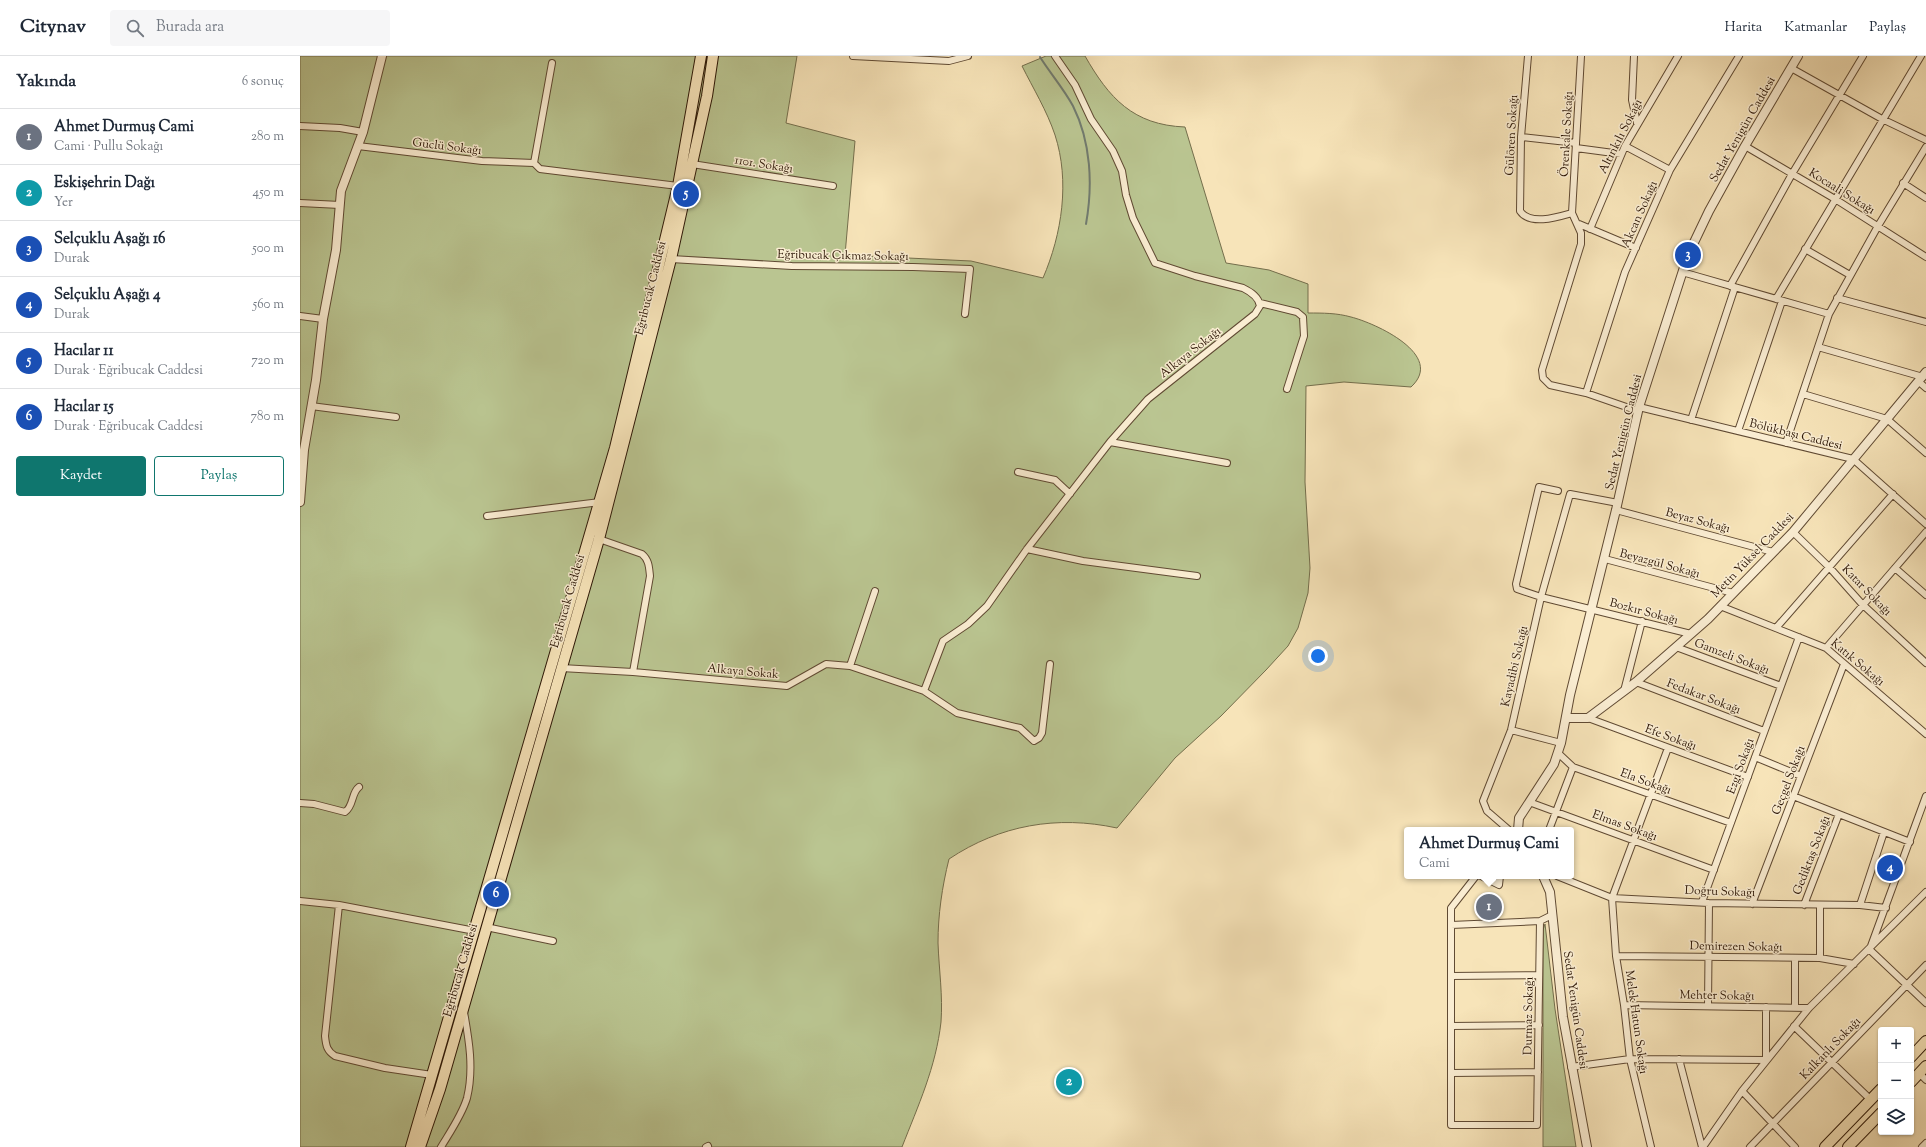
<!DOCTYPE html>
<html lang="tr">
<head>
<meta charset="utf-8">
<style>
  :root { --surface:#fff; --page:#f6f6f7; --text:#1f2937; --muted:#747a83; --line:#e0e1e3; --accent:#0f766e }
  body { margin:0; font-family:"Sorts Mill Goudy",serif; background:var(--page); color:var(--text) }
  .controls { position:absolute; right:12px; bottom:12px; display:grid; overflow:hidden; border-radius:4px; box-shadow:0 1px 3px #0004 }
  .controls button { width:36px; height:36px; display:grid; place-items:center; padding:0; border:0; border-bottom:1px solid var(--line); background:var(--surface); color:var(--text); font:20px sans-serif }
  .you { position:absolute; left:1018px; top:600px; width:14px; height:14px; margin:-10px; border:3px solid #fff; border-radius:50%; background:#1a73e8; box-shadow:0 0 0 6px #1a73e833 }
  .badge { display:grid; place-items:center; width:26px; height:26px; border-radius:50%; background:var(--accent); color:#fff; font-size:13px; font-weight:700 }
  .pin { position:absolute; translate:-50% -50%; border:2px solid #fff; box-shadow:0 1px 4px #0006 }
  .popup { position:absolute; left:1104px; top:771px; width:170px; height:52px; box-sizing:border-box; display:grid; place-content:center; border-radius:4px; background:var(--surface); filter:drop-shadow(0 1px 3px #0005); font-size:13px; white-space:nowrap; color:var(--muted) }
  .popup b { font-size:15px; color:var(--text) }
  .popup::after { content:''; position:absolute; left:50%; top:100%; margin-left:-8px; border:8px solid transparent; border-top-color:var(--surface) }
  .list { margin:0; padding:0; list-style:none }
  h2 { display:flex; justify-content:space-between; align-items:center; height:52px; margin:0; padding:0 16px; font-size:17px }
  h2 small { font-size:13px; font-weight:400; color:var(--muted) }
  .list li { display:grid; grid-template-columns:26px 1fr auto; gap:12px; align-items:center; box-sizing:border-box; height:56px; padding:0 16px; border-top:1px solid var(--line) }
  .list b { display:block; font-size:15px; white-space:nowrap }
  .list p { margin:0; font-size:13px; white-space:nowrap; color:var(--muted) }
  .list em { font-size:13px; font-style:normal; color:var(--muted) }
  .actions { display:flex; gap:8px; padding:12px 16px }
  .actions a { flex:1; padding:9px 0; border:1px solid var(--accent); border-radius:4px; text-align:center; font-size:14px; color:var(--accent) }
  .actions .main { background:var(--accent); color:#fff }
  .icon { flex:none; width:22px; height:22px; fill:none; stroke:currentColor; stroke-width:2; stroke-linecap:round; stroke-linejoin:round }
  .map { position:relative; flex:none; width:1626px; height:1091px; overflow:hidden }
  header { display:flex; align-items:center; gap:24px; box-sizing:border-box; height:56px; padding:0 20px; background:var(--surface); border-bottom:1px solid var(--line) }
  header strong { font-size:19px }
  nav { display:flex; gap:22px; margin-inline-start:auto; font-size:14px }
  .search { width:280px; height:36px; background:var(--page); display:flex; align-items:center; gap:10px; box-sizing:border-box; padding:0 14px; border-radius:4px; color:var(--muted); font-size:15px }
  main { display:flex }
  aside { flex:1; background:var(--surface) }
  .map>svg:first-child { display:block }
</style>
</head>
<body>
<header>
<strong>Citynav</strong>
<div class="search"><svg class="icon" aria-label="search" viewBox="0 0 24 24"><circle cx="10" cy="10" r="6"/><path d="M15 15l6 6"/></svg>Burada ara</div>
<nav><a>Harita</a><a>Katmanlar</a><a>Paylaş</a></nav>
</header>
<main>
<aside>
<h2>Yakında<small>6 sonuç</small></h2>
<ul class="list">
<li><span class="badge" style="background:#6b7280">1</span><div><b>Ahmet Durmuş Cami</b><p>Cami · Pullu Sokağı</p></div><em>280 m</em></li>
<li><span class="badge" style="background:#0f9aa8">2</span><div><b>Eskişehrin Dağı</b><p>Yer</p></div><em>450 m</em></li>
<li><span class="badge" style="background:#1a4fb4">3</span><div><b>Selçuklu Aşağı 16</b><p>Durak</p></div><em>500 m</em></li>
<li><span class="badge" style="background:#1a4fb4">4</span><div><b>Selçuklu Aşağı 4</b><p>Durak</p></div><em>560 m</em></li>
<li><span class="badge" style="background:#1a4fb4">5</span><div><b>Hacılar 11</b><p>Durak · Eğribucak Caddesi</p></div><em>720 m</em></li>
<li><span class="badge" style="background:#1a4fb4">6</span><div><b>Hacılar 15</b><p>Durak · Eğribucak Caddesi</p></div><em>780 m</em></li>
</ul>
<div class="actions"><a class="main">Kaydet</a><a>Paylaş</a></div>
</aside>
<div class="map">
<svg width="1626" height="1091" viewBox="0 0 1626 1091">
  <rect width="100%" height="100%" fill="#f7e4b9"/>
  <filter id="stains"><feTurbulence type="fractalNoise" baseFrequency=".005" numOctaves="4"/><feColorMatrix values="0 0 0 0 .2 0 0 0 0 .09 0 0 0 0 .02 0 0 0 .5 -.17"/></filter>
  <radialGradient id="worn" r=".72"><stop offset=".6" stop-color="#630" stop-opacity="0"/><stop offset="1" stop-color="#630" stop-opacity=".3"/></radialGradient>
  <path fill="#bac591" stroke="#746e4c" d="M0 0H497L486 67 555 85 545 199 671 205 743 222C762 178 770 125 755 79 747 55 733 32 722 10L746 0H785C809 42 833 69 885 71L926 207 969 214 1008 228V257C1023 257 1037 257 1051 261 1075 267 1146 299 1111 331L1044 326 1006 330 1005 426 1010 512 1008 537 998 572 988 590 966 614 921 660 875 702 817 772C757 759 700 769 649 803 642 831 638 859 638 887 639 914 643 940 641 966 636 1011 618 1050 602 1091H0Z
    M1245 868 1255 953 1276 1091H1243V874Z"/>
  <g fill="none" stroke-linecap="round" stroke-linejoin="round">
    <path stroke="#717b6f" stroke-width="2" d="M740 1C750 17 764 33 773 50 791 86 793 129 786 168"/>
    <g stroke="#604a33" stroke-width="8">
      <path id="minor" d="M553 0 649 5 668 0
        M1228 0 1221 81 1220 155C1230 170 1258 161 1272 157
        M1334 0 1332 44 1337 67
        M1491 12 1582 63 1626 84
        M0 70 40 72 63 76
        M1221 81 1276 87
        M58 90 182 105 234 107 252 7
        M1325 90 1370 114
        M1445 90 1535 143 1626 201
        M1276 92 1321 98
        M234 107 240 113 378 130
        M392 108 533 130
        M1603 127 1626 142
        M0 147 40 149
        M1272 157 1281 177V188L1242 314 1243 322 1250 329 1286 337 1338 355
        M1272 157 1281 0
        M1279 168 1336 192
        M1290 173 1325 90 1378 0
        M1505 193 1550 219
        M371 203 492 210 613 211 670 213 665 258
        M1382 216 1529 258
        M1430 230 1492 118 1563 0
        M1537 242 1626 266
        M1476 243 1621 0
        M960 247 997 256 1003 261 1004 280 987 333
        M0 260 23 263
        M1518 291 1623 321
        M1619 326 1626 332
        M1286 337 1325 216 1370 114 1439 0
        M1503 338 1587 363 1626 397
        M11 350 96 361
        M1339 351 1553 403 1626 468
        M1391 364 1435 231
        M1438 375 1482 245
        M810 386 927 407
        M1486 387 1529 258 1578 170 1626 91
        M718 416 755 424 770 438
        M1258 435 1239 431 1216 528 1217 533 1241 541 1391 578
        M1316 454 1473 496
        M187 460 300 446
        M1493 476 1530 512 1562 548 1626 607
        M299 483 342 498C349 504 349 511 350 520L333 616 487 630 526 608 550 610 624 635 657 657 720 672 734 685 739 682 742 677 750 608
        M727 493 783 505 897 520
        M1305 503 1433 537
        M1595 512 1626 539
        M1420 550 1526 592 1626 678
        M1476 572 1593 438
        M1376 591 1481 630
        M1526 592 1626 476
        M550 610 575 535
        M261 612 333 616
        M1336 626 1464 675
        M624 635 643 585 668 568 687 550 727 493 810 386 848 343 955 258 960 250C959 241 951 236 943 232L895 220 855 207 833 162 826 139 822 115 813 95 791 63 775 29 755 0
        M1324 635 1342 565
        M1288 662 1448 721
        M1211 674 1261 687
        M1258 697 1273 711 1431 767
        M1455 701 1501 720
        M1493 740 1610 786
        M1229 746 1414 814
        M0 747 14 748 45 756C54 750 51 737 59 731
        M1209 774 1187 755 1183 745 1211 674 1241 541 1270 438 1318 447
        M1249 774 1273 711
        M1176 820 1151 852V1069H1237L1240 865 1252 859
        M1181 820 1199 829 1200 820
        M1257 820 1312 842 1409 847 1560 849 1586 852
        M0 845 39 849 175 875
        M1402 846 1499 581
        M1452 848 1544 608
        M39 849 25 980C26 990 27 995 35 1000L85 1012 132 1019
        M1504 849 1539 758
        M1520 849V902
        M1560 849 1584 776
        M1151 869 1240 865
        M186 871 253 885
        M1571 890 1626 740
        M1570 894 1626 947
        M1316 900 1520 902 1554 908
        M1151 920 1239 919
        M1324 949 1509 952
        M1408 950 1409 847
        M1495 951V902
        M1151 970 1239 969
        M1494 970 1571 1044
        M1379 1003 1402 1091
        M1271 1011 1330 1003 1466 1004V951
        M1151 1017 1238 1016
        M1619 1017 1626 1024
        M1442 1035 1495 1091
        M141 1091C150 1076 162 1059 167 1042 174 1013 169 984 164 956
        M406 1091 408 1090
        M1351 1091 1330 1003 1324 949 1316 900 1312 842 1368 692
        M1403 1091 1442 1035 1509 952 1626 836
        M1450 1091 1626 909
        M1622 1091 1626 1087"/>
    </g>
    <g stroke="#604a33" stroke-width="10">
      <path id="tertiary" d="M0 446 4 394 16 324 23 263 36 194 41 135 63 76 82 0
        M1266 662H1288L1336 626 1408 563 1493 476 1626 316
        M1218 774 1219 762 1254 708 1261 687 1270 639 1316 454 1339 351 1388 199 1409 155 1445 90 1498 0
        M1243 820 1250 836 1263 961 1287 1091"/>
    </g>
    <g stroke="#2d1706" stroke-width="12">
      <path id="primary" d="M1611 1001 1626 985
        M1611 1026 1626 1010
        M111 1091 315 392 378 130 401 0
        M120 1091 140 1033 299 483 371 203 407 40 413 0
        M1525 1091 1581 1033
        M1548 1091 1581 1057"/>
    </g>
    <use href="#minor" stroke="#faedd2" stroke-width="6"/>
    <use href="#tertiary" stroke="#faedd2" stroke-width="8"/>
    <use href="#primary" stroke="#f7e4b9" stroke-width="10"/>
  </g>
  <g text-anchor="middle" stroke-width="3" stroke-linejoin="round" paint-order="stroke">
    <g font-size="12" fill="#2d1706" stroke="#faedd2">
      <text transform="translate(1442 73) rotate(-60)" y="4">Sedat Yenigün Caddesi</text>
      <text transform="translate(1266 78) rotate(-87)" y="4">Örenkale Sokağı</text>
      <text transform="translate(1211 79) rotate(-87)" y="4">Gülören Sokağı</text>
      <text transform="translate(1320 80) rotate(-63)" y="4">Altınkılı Sokağı</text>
      <text transform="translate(147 90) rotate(7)" y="4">Güclü Sokağı</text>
      <text transform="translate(464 108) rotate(9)" y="4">1101. Sokağı</text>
      <text transform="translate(1542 135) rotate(32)" y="4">Kocaali Sokağı</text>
      <text transform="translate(1339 158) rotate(-66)" y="4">Akcan Sokağı</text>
      <text transform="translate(543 199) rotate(1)" y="4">Eğribucak Çıkmaz Sokağı</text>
      <text transform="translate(350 232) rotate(-76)" y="4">Eğribucak Caddesi</text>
      <text transform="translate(890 296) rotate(-38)" y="4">Alkaya Sokağı</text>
      <text transform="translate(1323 376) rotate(-76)" y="4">Sedat Yenigün Caddesi</text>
      <text transform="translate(1496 378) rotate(14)" y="4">Bölükbaşı Caddesi</text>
      <text transform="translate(1398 464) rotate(15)" y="4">Beyaz Sokağı</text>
      <text transform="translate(1452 499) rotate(-46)" y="4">Metin Yüksel Caddesi</text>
      <text transform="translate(1360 507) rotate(15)" y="4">Beyazgül Sokağı</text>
      <text transform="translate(1567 534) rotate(46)" y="4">Katar Sokağı</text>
      <text transform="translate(267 545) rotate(-74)" y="4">Eğribucak Caddesi</text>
      <text transform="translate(1344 555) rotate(15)" y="4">Bozkır Sokağı</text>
      <text transform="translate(1432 600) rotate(21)" y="4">Gamzeli Sokağı</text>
      <text transform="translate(1558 606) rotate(40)" y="4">Katık Sokağı</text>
      <text transform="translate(1214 610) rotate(-77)" y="4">Kayadibi Sokağı</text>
      <text transform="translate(443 615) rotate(5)" y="4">Alkaya Sokak</text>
      <text transform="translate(1404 640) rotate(21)" y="4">Fedakar Sokağı</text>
      <text transform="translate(1371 681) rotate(20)" y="4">Efe Sokağı</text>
      <text transform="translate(1440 710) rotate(-70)" y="4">Ezgi Sokağı</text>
      <text transform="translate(1488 724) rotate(-69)" y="4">Geçgel Sokağı</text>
      <text transform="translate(1346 725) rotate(20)" y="4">Ela Sokağı</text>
      <text transform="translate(1325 769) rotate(20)" y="4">Elmas Sokağı</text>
      <text transform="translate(1511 799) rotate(-69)" y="4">Gediktaş Sokağı</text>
      <text transform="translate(1420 835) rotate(2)" y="4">Doğru Sokağı</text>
      <text transform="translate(1436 890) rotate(1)" y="4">Demirezen Sokağı</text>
      <text transform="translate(160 914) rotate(-74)" y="4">Eğribucak Caddesi</text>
      <text transform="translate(1417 939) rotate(1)" y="4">Mehter Sokağı</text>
      <text transform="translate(1276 954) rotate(82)" y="4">Sedat Yenigün Caddesi</text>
      <text transform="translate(1228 960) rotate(-89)" y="4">Durmaz Sokağı</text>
      <text transform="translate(1337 966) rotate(82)" y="4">Melek Hatun Sokağı</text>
      <text transform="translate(1530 992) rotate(-46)" y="4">Kalkanlı Sokağı</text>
    </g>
  </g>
  <rect width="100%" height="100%" filter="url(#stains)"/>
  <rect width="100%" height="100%" fill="url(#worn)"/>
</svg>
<div class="controls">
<button>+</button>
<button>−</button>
<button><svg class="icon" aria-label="layers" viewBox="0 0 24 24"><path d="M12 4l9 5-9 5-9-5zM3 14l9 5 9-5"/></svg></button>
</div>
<div class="you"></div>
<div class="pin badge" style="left:1189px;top:851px;background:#6b7280">1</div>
<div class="popup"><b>Ahmet Durmuş Cami</b>Cami</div>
<div class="pin badge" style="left:769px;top:1026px;background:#0f9aa8">2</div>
<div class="pin badge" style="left:1388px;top:199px;background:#1a4fb4">3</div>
<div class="pin badge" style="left:1590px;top:812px;background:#1a4fb4">4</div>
<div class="pin badge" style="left:386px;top:138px;background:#1a4fb4">5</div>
<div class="pin badge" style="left:196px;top:838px;background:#1a4fb4">6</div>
</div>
</main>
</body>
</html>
